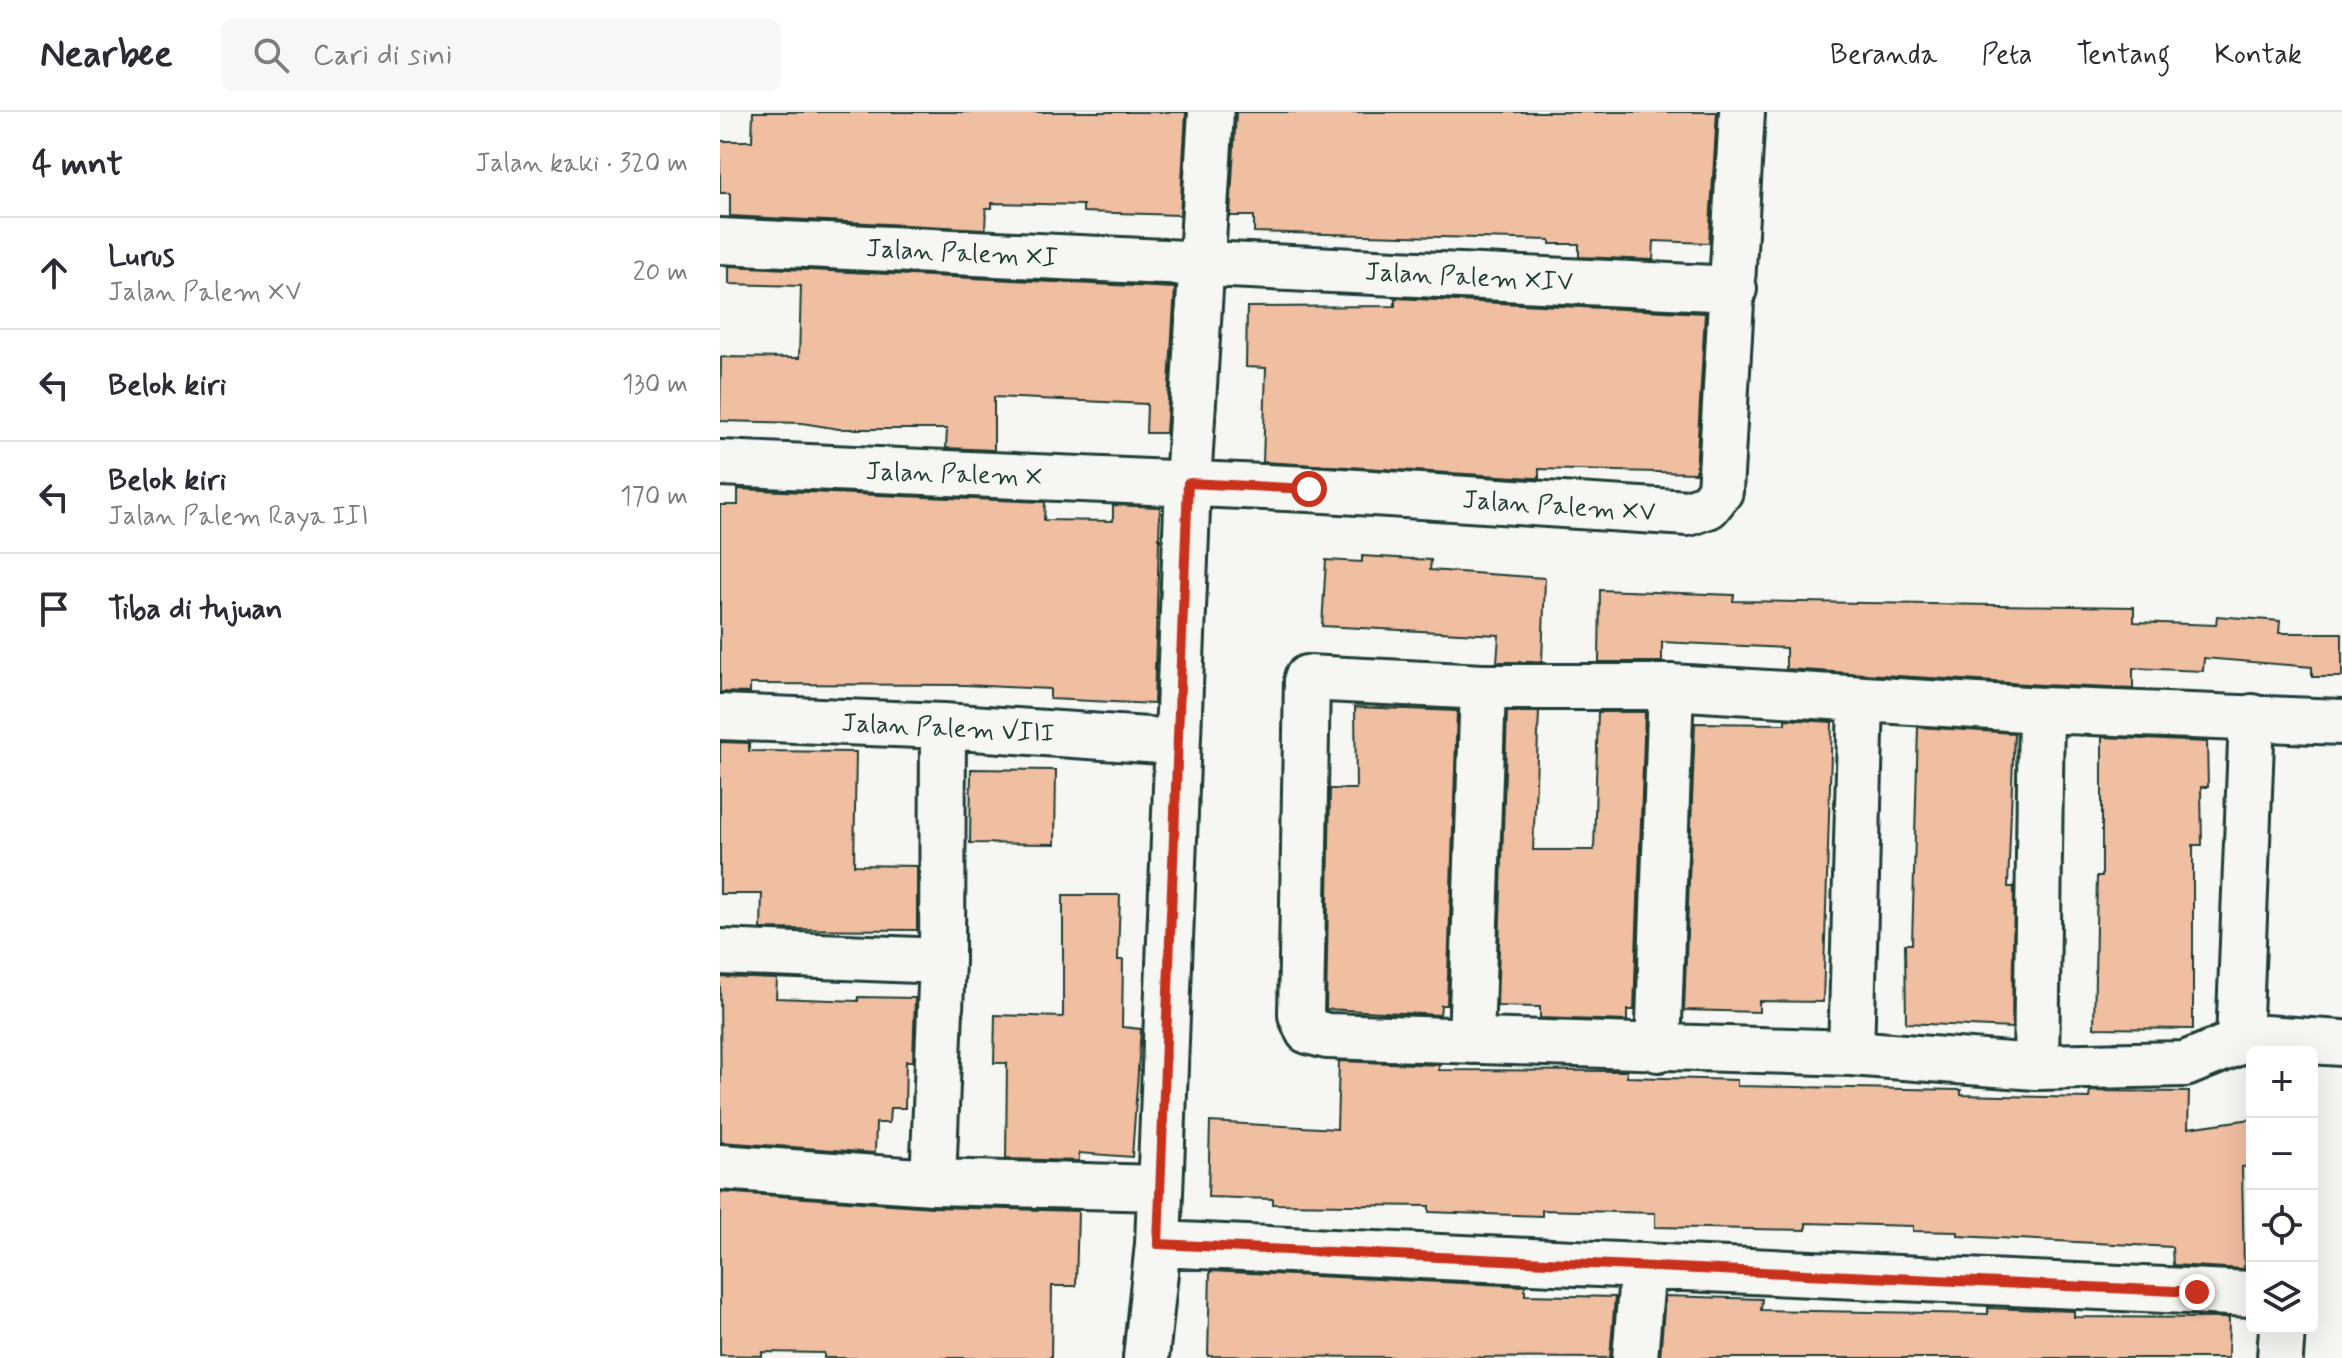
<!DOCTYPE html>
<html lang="id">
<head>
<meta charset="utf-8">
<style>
  :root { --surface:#fff; --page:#f7f7f7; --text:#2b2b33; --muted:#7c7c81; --line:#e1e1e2 }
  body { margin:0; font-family:Mynerve,sans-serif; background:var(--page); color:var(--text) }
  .controls { position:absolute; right:24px; bottom:24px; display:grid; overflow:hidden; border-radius:12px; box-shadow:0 8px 32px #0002 }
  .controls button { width:72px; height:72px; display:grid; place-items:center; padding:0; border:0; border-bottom:2px solid var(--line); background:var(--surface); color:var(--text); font:40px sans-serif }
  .stop { position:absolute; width:24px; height:24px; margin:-18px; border:6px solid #c8321e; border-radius:50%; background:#fff }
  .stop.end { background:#c8321e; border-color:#fff; box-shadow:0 2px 8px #0008 }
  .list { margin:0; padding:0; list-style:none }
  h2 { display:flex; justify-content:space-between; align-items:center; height:104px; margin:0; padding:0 32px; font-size:34px }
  h2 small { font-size:26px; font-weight:400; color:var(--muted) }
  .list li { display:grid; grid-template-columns:52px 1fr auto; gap:24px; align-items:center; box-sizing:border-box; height:112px; padding:0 32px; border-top:2px solid var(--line) }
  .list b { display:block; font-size:30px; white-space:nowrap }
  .list p { margin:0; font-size:26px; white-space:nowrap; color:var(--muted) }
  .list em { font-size:26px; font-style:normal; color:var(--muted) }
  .icon { flex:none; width:44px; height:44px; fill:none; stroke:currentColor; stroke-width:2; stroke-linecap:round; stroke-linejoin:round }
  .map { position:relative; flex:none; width:1622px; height:1246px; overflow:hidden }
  header { display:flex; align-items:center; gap:48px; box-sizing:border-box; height:112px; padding:0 40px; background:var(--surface); border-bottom:2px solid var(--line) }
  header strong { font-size:38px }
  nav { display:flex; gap:44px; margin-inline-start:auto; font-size:28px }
  .search { width:560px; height:72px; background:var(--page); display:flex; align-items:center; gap:20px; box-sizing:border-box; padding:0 28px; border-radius:12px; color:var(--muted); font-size:30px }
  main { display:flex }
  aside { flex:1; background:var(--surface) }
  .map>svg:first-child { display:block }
</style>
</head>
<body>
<header>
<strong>Nearbee</strong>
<div class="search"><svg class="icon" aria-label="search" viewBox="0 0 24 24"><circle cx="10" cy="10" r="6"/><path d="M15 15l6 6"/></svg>Cari di sini</div>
<nav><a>Beranda</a><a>Peta</a><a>Tentang</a><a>Kontak</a></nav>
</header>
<main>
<aside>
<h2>4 mnt<small>Jalan kaki · 320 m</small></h2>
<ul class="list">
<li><svg class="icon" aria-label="ahead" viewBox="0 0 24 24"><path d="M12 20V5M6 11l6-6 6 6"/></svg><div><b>Lurus</b><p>Jalan Palem XV</p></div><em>20 m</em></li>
<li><svg class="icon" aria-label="left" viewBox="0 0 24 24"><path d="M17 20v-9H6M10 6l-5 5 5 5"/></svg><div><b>Belok kiri</b></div><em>130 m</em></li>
<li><svg class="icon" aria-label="left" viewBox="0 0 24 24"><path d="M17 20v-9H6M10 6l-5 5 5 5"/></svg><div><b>Belok kiri</b><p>Jalan Palem Raya III</p></div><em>170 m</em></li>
<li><svg class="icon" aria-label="arrive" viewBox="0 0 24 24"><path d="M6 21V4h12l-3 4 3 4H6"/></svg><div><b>Tiba di tujuan</b></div></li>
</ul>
</aside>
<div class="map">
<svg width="1622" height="1246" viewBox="0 0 1622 1246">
  <rect width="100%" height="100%" fill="#f6f6f2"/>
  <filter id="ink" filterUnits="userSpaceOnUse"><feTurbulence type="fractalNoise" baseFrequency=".0125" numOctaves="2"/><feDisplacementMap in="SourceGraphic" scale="16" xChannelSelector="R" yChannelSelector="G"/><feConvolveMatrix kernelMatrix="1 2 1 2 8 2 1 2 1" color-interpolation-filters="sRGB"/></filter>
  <g filter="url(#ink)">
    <path fill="#f0bea1" stroke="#1f3d34" stroke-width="2" d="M33 0H466L460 103 363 100V93L272 91V96H266L265 117 10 104V81H0V29H32Z
      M516 0H997L989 131 934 129 933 148 859 145V132H830V128L534 120V104H510Z
      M9 154 455 176 446 321H426L427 292 274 285V338L226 336 227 317H119L82 311 0 309 1 245 79 246 81 174 9 172Z
      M675 186 985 201 976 361 819 357V366H814L543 350 546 256 526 255 527 195 675 194Z
      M18 377 325 390 324 408 393 409V393L440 395 434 592 330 587V577L244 573 30 572V581L0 580V393H18Z
      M642 444 711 448 710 458 825 466 822 550H777L779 523 602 514 606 448 642 450Z
      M880 478 1014 483 1013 489 1414 495V510L1496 513 1497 504 1560 509 1559 521H1622V565H1592V555L1484 546 1483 559 1413 556V577L1322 573 1066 557V536L942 530V550H879Z
      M635 595 737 599 727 893H721L720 903 606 897 610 677H636Z
      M787 600H819L813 738H874L878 600H925L914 898H907V909L820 906V895L777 894Z
      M1065 607 1112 610 1103 890 1039 889V900L964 898 975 611 1065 612Z
      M1198 615 1294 621 1288 775H1294L1292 916 1186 911 1185 832H1192Z
      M1382 625 1487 630 1488 675H1481L1482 733H1473V917L1374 916 1377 764H1382Z
      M0 630 29 631V639L136 640 134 753 197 754V818L41 817 42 782H0Z
      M251 657 336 658 335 732 250 731Z
      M343 783H400L398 848H403L402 915 421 917 412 1045 359 1041V1049L286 1047 287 951H274L275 903 343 905Z
      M0 865 57 867 56 886 138 889V885L195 886 193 949H186L185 996H170L169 1011H156L155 1041 1 1030Z
      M619 949 719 953V958L907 959V965L1017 968V974L1241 978V983L1369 986 1370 979 1469 980 1468 1016 1532 1007V1054L1522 1055 1524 1157 1453 1153 1452 1135 1238 1124V1120L1193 1119V1114L1086 1111V1118L935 1115V1101L822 1098V1104L709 1100V1094L553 1092V1087L488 1085 490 1010 617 1017Z
      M0 1080 212 1095 358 1099 356 1174H332L331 1246H104V1241L42 1240V1244L0 1243Z
      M490 1159 805 1174V1183L895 1185 890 1246 488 1244Z
      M945 1184 1042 1187 1041 1198 1268 1202V1196L1354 1199V1205L1509 1206 1508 1246H940Z"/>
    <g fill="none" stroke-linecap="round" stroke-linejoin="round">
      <g stroke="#1f3d34" stroke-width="50">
        <path id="minor" d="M0 129 1014 177
          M0 351 589 377 968 401 988 394 1000 379 1022 0
          M0 605 223 614 456 630
          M1622 610 1321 598 951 575H763L587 566 581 903 588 919 607 924 1131 941 1316 955 1465 952 1519 930 1544 926 1622 931
          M0 840 222 849
          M751 929 763 575
          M1519 930 1532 605
          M938 937 951 575
          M1131 941 1141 588
          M1316 955 1321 598
          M0 1055 213 1070 440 1076
          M213 1070 222 849 223 614
          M438 1132 1532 1182
          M426 1246 438 1132 468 371 491 0
          M915 1246 923 1154
          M1560 1246 1562 1216"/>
      </g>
      <use href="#minor" stroke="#f6f6f2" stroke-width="44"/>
    </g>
  </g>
  <g fill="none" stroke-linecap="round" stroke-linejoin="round" filter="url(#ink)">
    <path stroke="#c8321e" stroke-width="10" d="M589 377 468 371 438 1132 1477 1180"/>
  </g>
  <g text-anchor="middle" stroke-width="7" stroke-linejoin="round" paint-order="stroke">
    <g font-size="26" fill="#1f3d34" stroke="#f6f6f2">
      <text transform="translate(242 140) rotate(3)" y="9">Jalan Palem XI</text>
      <text transform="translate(749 164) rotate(3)" y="9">Jalan Palem XIV</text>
      <text transform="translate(234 361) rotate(2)" y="9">Jalan Palem X</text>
      <text transform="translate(839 393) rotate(4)" y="9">Jalan Palem XV</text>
      <text transform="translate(228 615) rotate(3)" y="9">Jalan Palem VIII</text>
    </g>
  </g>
</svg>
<div class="controls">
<button>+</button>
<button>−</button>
<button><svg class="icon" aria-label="locate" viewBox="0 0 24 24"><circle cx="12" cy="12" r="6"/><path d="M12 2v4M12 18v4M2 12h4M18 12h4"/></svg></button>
<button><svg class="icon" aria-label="layers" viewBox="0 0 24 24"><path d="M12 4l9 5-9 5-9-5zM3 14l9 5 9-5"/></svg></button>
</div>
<div class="stop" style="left:589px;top:377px"></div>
<div class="stop end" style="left:1477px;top:1180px"></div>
</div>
</main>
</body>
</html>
